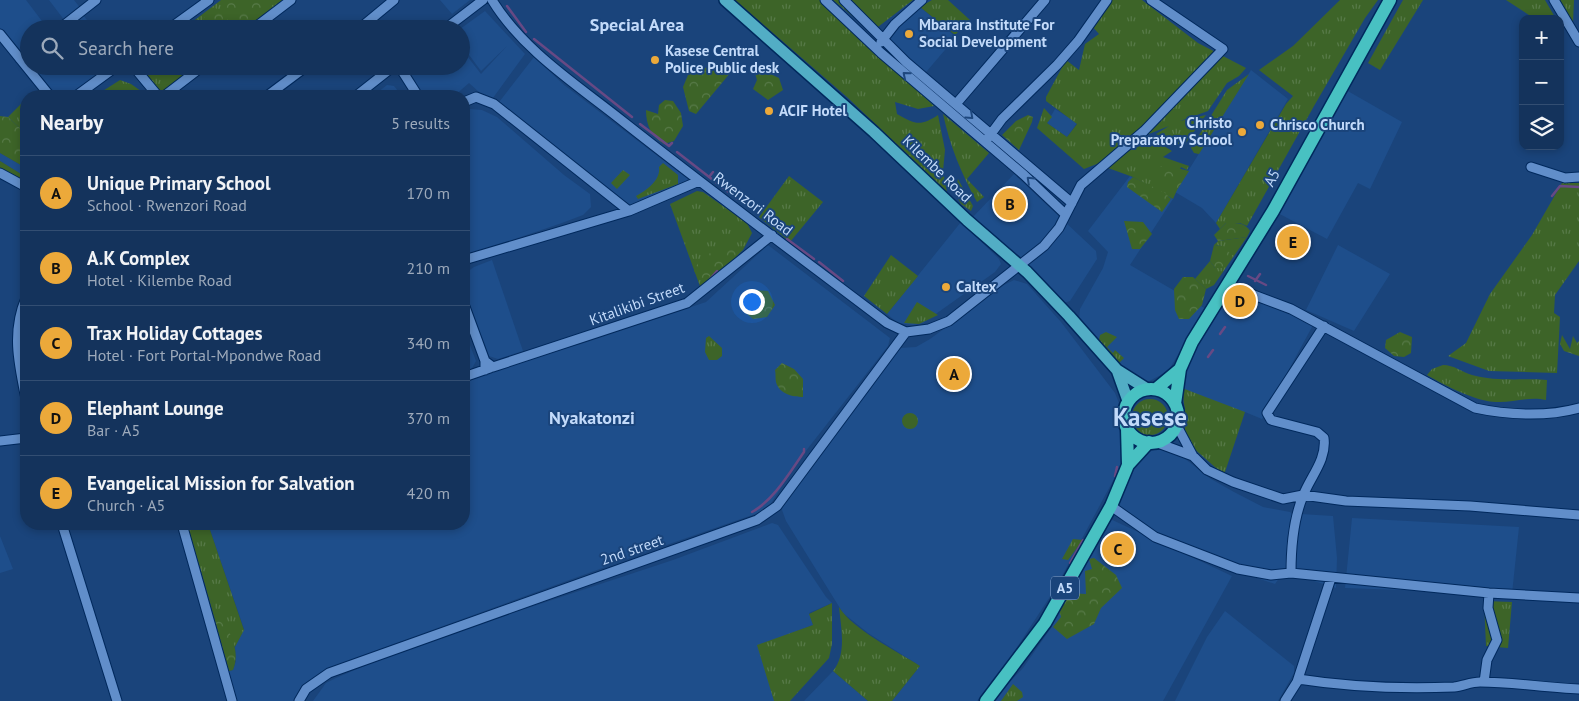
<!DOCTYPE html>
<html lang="en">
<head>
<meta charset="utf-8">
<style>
  :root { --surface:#14335c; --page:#1d3b62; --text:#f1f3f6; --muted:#9daabb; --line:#334e72; --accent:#eca93a }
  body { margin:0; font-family:"PT Sans",sans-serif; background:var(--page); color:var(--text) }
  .controls { position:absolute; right:15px; top:15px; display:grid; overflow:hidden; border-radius:10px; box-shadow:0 2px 8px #0003 }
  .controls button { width:45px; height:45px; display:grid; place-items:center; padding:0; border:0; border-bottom:1px solid var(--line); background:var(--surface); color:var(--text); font:25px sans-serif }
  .you { position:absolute; left:751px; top:301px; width:18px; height:18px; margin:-12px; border:4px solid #fff; border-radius:50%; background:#1a73e8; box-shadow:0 0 0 8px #1a73e833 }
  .badge { display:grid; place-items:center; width:32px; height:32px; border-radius:50%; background:var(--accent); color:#111; font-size:16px; font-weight:700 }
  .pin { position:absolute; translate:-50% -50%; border:2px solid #fff; box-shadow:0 1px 5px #0006 }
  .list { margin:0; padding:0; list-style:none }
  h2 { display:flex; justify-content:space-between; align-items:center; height:65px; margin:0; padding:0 20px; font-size:21px }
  h2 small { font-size:16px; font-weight:400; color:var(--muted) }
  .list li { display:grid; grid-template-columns:32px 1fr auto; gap:15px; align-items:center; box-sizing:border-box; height:75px; padding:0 20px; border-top:1px solid var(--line) }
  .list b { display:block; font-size:19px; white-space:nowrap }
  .list p { margin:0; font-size:16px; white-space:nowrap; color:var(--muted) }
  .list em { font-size:16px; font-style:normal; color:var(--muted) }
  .icon { flex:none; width:28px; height:28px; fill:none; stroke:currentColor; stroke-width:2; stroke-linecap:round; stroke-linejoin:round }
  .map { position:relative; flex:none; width:1579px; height:701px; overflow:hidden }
  .search { position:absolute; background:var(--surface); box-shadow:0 2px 8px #0003; left:20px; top:20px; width:450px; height:55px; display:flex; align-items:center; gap:12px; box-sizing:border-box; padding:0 18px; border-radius:28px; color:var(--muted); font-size:19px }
  .panel { position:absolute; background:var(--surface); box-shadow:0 2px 8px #0003; left:20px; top:90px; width:450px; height:440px; border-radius:20px }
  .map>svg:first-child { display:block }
</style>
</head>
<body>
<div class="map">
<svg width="1579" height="701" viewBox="0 0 1579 701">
  <defs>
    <pattern id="grass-tufts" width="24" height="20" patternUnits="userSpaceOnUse" patternTransform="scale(1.25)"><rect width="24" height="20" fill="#3d6428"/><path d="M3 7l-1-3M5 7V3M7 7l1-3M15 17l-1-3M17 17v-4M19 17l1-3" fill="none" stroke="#577a48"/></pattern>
    <pattern id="forest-crowns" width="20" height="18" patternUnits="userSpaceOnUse" patternTransform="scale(1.25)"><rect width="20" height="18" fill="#3d6428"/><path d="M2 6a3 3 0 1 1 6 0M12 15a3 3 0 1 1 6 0" fill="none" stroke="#577a48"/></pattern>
  </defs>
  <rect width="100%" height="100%" fill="#1a447b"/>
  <path fill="#1e4e8b" d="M0 0H26L48 29H29V47L19 54 0 32Z
    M49 0H74L81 9 65 21Z
    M440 0H470L452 14Z
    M920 7 956 37 921 78 885 45 893 29Z
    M485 11 525 54 490 102 469 83 454 96H420L408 81V71L414 66H461V48L481 74 507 46 481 71 461 44 460 29Z
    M83 15 94 29H66Z
    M534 57 564 85 688 179 684 183 630 205 496 106Z
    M31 66H116L69 96 59 95 50 88Z
    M1251 70 1288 99 1216 223 1202 208 1175 192Z
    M387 85 394 86 402 96H373Z
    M1346 90 1402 122 1370 189 1358 183 1327 239 1274 211Z
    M469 109 482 110 497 117 564 175 590 194 591 207 583 215 562 223 470 254H464V111Z
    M1055 109 1077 123 1067 137 1047 123Z
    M0 153 26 168V177L0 161Z
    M1014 174 1096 251 1097 259 1070 301 1061 304 972 218Z
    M1130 176 1173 199 1130 265 1206 309 1168 371 1144 384 1125 379 1079 321 1080 309 1103 268 1108 252 1088 231Z
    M961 222 999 259 1001 264 995 272 923 323 913 325 898 323 887 314Z
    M768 245 890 338 888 346 798 461 768 508 758 513 652 550 355 658 327 671 304 701H231L182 524H187L229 671 233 670 236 661 235 647 244 629 208 524H464V380L510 363 581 344 706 302Z
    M1338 245 1390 274 1354 331 1306 310Z
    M492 260 523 351 498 359 489 356 464 290V274L474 267Z
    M1014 280 1027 284 1061 322 1115 393 1119 403 1117 425 1122 437 1123 462 1055 589 1008 661 977 701H892L920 666 868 633 843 613 786 521 782 510 783 502 900 348 916 347 930 339 1004 285Z
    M1228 291 1284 304 1312 322V327L1262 419 1245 412 1223 413 1182 388 1183 377 1201 337Z
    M464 329 476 361 471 370 464 372Z
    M1154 450H1166L1180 455 1211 479 1234 492 1263 507 1290 512 1293 515 1286 568 1275 584 1242 573 1110 511 1133 466 1144 454Z
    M1301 514 1333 516 1337 558 1336 588 1292 574 1295 537Z
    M1106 517 1232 576 1163 701H992L1023 668 1051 628Z
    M1352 518 1519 527 1512 594 1345 588Z
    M772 523 778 525 826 597 832 603 809 613 813 625 797 631 780 701H313L326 683 336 678 404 649 673 560Z
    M0 536 13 569 0 573Z
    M1225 611 1294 666V673L1278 701H1175L1207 637Z
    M833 671 868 701H804Z"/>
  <path fill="url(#grass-tufts)" d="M221 0H285L247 29H183Z
    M735 0H821L934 106 918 109 895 102 897 114C915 124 920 127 938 115L945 150 943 171 947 192 847 97Z
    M833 0H913L874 30 862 24Z
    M932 0H948L970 20 955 35 920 7Z
    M1110 0H1142L1198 43 1246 68 1239 76 1227 83 1208 111 1180 121 1206 115 1185 144H1178L1156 134 1169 126 1121 145 1102 162 1084 169 1037 128 1044 108 1052 117 1047 123 1067 137 1077 124 1046 101V97L1066 60 1079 70 1085 44 1099 34 1091 25Z
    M1340 0H1378L1365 18 1314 106 1247 226 1240 223H1226L1220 229 1216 223 1286 104 1293 96 1259 70 1293 46Z
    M1403 0H1423L1380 70 1368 63Z
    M1506 0H1545L1556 19H1535Z
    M1557 0H1574L1573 23Z
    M138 66H196L160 93Z
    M1249 74 1199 154 1194 153 1191 148 1227 90Z
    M120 80 131 84 148 96H95Z
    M26 99V134L8 117Z
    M943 114 989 153 967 179 984 197 977 202C961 173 950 146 943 114Z
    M1154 140 1172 151 1163 157 1189 166 1187 170 1181 167 1171 190H1177L1173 199 1133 177 1108 168 1124 153Z
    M0 161 26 177V187L0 177Z
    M663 163 678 175V184L638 199 636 196C647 190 661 180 659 167Z
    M623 170 630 175 617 189 611 183Z
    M789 176 823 202 790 242 759 217Z
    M958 179 973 206 971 211 961 204 955 193Z
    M1562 183H1579V261L1555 295 1554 313 1560 317 1557 373 1489 371 1448 356 1466 343 1490 294 1532 235Z
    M697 191 703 192 747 223 752 233 743 250 701 289 670 204Z
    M1247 237 1214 285 1206 289 1195 279 1210 261 1215 268 1222 246 1214 245 1218 241Z
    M891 255 918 276 887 314 864 296Z
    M917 302 938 315 919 324 904 323Z
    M1106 332 1117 337 1107 347 1113 353 1115 350 1124 358 1119 363 1099 340 1100 335Z
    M709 336 722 348V356L717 360H709L705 352 706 338Z
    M1443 365C1454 365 1462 372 1472 375 1496 382 1523 378 1547 380L1546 400C1528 396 1513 403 1496 402 1477 402 1444 385 1427 375L1432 369Z
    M1182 388 1245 412 1224 475 1191 446 1185 432V411Z
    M1132 417a18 18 0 1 1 36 0a18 18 0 1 1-36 0Z
    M902 421a8 8 0 1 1 16 0a8 8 0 1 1-16 0Z
    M187 524H208L244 630 235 647 208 595Z
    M1073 539 1083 540 1068 560 1062 559Z
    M1484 601 1512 602 1508 648 1486 646Z
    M832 603V644L829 658 790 701H774L757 645 813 625 809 614Z
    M839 607C853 630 897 651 920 666L892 701H868L833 671C847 654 841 628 839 607Z
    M1013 684 1022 692 1023 697 1017 701H1001Z"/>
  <path fill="url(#forest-crowns)" d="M226 0H271V6L247 29C232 28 227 20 220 8Z
    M214 7 222 13 224 24 232 29H221L216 24 205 25 203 19Z
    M726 65 736 66 696 114 689 111 683 87 688 75 710 66 717 69Z
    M758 68 779 78 783 90 768 100 753 89 757 80 755 73Z
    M665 100 673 101 681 113 683 126 674 141 664 144C651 136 646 125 646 110L658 114 659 105Z
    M1028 115 1033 117 1032 122 1019 150 1002 135 1016 121Z
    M0 116 8 117 26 134V168L0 153Z
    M1169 166 1189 171 1177 190H1171L1158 179 1155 167Z
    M1133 177 1165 193 1171 199 1162 212 1127 187 1128 182Z
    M1124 221 1143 222 1152 234 1140 249H1132Z
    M1226 223C1236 223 1245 222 1250 231L1247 237 1218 241 1214 235Z
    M1214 245 1222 246 1231 254 1223 268H1215L1210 261Z
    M725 246 735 247 740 252C735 260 729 263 725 271L700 280 694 271C698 258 713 251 725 246Z
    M1183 277H1193L1206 289 1202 305 1189 319H1179L1175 310 1174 289Z
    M753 290 768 291 775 305 767 317 753 319 740 308 741 298Z
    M1400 332 1412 337 1411 353 1404 357 1394 356 1385 348 1386 340Z
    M1562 335 1570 349 1573 336 1577 343 1579 341V356L1564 351 1560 344Z
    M782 363 794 369 803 379V397C793 397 779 394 776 382 775 378 776 374 775 370Z
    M1094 558 1116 575 1122 588 1101 608 1094 624 1067 639 1053 627 1061 617 1059 610 1068 593 1086 594 1085 571 1092 569 1089 559Z
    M206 588C214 615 245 640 233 670L229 671Z"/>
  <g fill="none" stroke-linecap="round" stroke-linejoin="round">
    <path stroke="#674984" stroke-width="2.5" d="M507 6 526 32
      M534 39 632 117
      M640 124 669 146 672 143
      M677 152 740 201 743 197
      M709 177 713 172
      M1552 196 1560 186 1579 187
      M787 239 814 259
      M819 262 843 281
      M1248 276 1266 285
      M710 279 717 271
      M1255 281 1260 274
      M1236 311 1245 298
      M1220 334 1225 327
      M1208 357 1213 350
      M1115 476 1117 467
      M752 512C773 501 790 472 804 452V449
      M1070 563 1083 540"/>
    <g stroke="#00295d" stroke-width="11">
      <path id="minor" d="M492 0C523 51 579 86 625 123 711 191 800 257 887 323L906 332 929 329 949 321 1044 246 1059 228 1081 185 1144 131 1223 49 1151 0
        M825 0 881 53 1024 175 1065 214
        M844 0 906 62 1072 203
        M1554 0 1579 42
        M59 29 96 0
        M169 29 209 0
        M253 29 291 0
        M359 29 394 0
        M445 29 483 0
        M0 34 50 96
        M881 42 895 24 922 0
        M20 59 29 52
        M133 66 158 96
        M399 66 418 96
        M76 96 117 66
        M164 96 203 66
        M267 96 307 66
        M356 96 394 66
        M464 102 476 97 494 104 629 211
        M956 104 1045 0
        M988 138 1002 119 1057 65 1078 41 1107 0
        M1531 167 1565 178 1579 177
        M0 173 26 187
        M464 260 629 211 699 181
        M1227 285 1291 309 1475 408C1507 415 1547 417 1579 408
        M26 298C11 332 19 365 26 399
        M464 304 485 361V370
        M485 361 493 367 687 303 772 235
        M464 377 490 368
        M1176 424 1193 456 1207 470 1233 482 1283 499 1303 495 1346 501 1470 506 1579 515
        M0 441 26 438
        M1155 442 1193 456
        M1111 506 1155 537 1238 569 1271 575 1291 573C1291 547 1293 520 1303 496 1310 477 1327 460 1324 438L1317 432 1271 420 1267 413 1324 326
        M62 524 117 701
        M182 524 232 701
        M1291 573 1489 593 1579 598
        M1298 679C1349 687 1402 689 1454 687 1463 686 1471 682 1480 682 1514 682 1546 688 1579 689
        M1484 682 1487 660 1497 640 1488 608 1489 593
        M299 701 306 689 329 673 757 520 777 506 906 332
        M1285 701 1297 682 1331 578"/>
    </g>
    <g stroke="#00295d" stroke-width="14">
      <path id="major" d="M725 0 874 132 967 220 1027 272 1069 316 1117 370 1147 389
        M1117 370 1128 401"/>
    </g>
    <g stroke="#00295d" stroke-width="15">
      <path id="highway" d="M1156 389 1180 369
        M1124 416a27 27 0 1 1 54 0a27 27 0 1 1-54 0Z
        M1175 404 1180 369 1192 342 1273 211 1390 0
        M1127 428 1128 465
        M986 701 1045 623 1111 506 1128 465 1149 442"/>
    </g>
    <use href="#minor" stroke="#618eca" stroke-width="9"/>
    <use href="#major" stroke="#52adc5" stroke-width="11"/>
    <use href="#highway" stroke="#48c1c2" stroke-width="12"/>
  </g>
  <defs><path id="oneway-chevron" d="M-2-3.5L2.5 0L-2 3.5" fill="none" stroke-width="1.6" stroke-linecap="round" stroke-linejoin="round" transform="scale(1.25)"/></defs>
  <g stroke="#1e487f">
    <use href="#oneway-chevron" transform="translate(906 75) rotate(-140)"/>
    <use href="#oneway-chevron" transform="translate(970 116) rotate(42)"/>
    <use href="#oneway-chevron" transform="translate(1030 180) rotate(-137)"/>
  </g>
  <g fill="#eca93a" stroke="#1a447b" stroke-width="2">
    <circle cx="909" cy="34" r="5"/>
    <circle cx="655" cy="60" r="5"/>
    <circle cx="769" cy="111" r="5"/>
    <circle cx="1260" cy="125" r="5"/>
    <circle cx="1242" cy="132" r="5"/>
    <circle cx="946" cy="287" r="5"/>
  </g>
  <g text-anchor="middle" stroke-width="4" stroke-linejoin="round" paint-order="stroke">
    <rect fill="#1a447b" stroke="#90add4" stroke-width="1" x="1051" y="576.5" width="28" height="23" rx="4"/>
    <g font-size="14" font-weight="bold" fill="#c2dafa">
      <text x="1065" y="593">A5</text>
    </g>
    <g font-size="15" font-weight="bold" fill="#c2dafa" stroke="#1a447b" text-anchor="start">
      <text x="919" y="30">Mbarara Institute For<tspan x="919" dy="17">Social Development</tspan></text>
      <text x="665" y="56">Kasese Central<tspan x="665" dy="17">Police Public desk</tspan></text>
      <text x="779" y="116">ACIF Hotel</text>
      <text x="1232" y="128" text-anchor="end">Christo<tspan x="1232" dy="17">Preparatory School</tspan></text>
      <text x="1270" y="130">Chrisco Church</text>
      <text x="956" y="292">Caltex</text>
    </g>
    <g font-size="15" fill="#c2dafa" stroke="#1a447b">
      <text transform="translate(937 169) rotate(44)" y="5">Kilembe Road</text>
      <text transform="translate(1272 178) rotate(-62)" y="5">A5</text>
      <text transform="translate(753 204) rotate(37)" y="5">Rwenzori Road</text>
      <text transform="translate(637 304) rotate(-20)" y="5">Kitalikibi Street</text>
      <text transform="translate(632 550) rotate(-19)" y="5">2nd street</text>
    </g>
    <g font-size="18" font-weight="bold" fill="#c2dafa" stroke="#1a447b">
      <text x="637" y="31">Special Area</text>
      <text x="592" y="424">Nyakatonzi</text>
    </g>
    <g font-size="25" font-weight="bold" fill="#c2dafa" stroke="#1a447b">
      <text x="1150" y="426">Kasese</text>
    </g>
  </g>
</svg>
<div class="controls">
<button>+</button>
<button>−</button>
<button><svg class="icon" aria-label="layers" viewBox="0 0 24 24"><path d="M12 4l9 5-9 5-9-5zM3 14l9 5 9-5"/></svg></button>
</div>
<div class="you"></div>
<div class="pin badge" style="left:954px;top:374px">A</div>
<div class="pin badge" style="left:1010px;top:204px">B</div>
<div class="pin badge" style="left:1118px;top:549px">C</div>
<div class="pin badge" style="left:1240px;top:301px">D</div>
<div class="pin badge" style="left:1293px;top:242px">E</div>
<div class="search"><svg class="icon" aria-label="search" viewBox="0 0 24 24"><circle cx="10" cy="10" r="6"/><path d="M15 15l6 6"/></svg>Search here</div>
<section class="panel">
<h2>Nearby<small>5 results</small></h2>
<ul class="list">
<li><span class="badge">A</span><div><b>Unique Primary School</b><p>School · Rwenzori Road</p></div><em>170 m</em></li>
<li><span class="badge">B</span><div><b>A.K Complex</b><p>Hotel · Kilembe Road</p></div><em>210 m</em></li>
<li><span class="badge">C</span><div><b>Trax Holiday Cottages</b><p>Hotel · Fort Portal-Mpondwe Road</p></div><em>340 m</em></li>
<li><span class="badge">D</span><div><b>Elephant Lounge</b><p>Bar · A5</p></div><em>370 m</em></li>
<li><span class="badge">E</span><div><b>Evangelical Mission for Salvation</b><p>Church · A5</p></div><em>420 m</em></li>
</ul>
</section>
</div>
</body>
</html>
